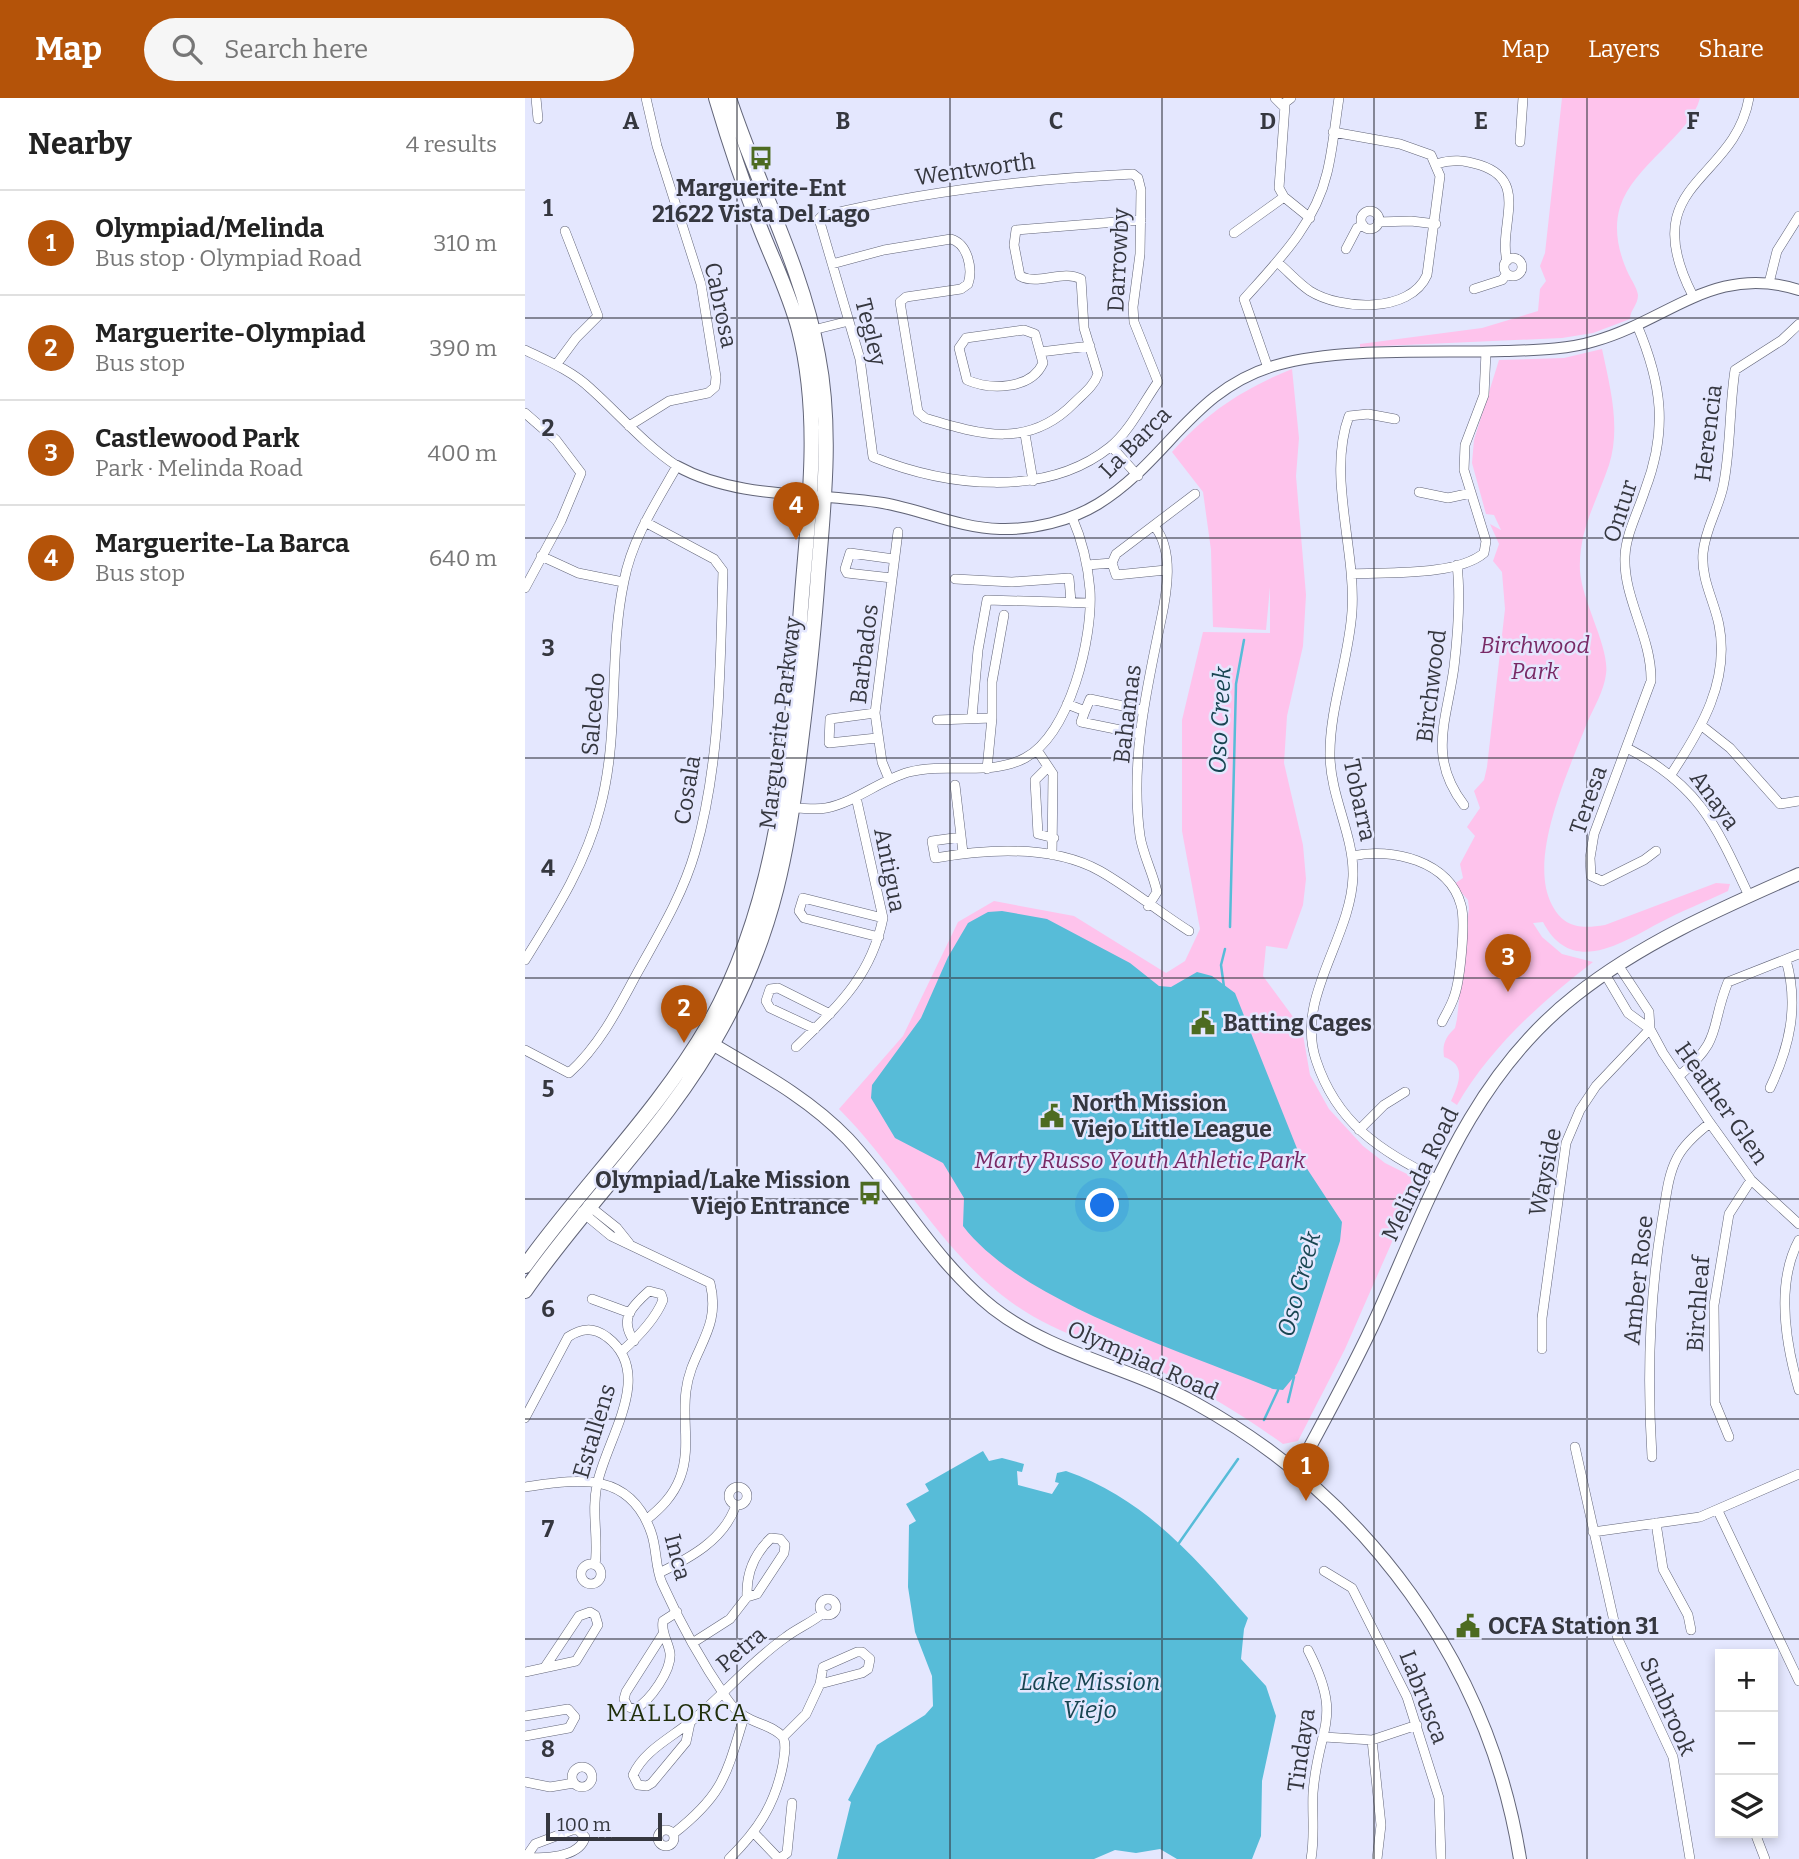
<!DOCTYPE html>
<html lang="en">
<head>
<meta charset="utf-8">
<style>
  :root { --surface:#fff; --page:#f6f6f6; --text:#222; --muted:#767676; --line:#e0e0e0; --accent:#b45309 }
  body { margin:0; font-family:Bitter,serif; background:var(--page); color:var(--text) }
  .controls { position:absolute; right:21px; bottom:21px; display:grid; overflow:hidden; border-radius:0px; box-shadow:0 4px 10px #0003 }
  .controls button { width:63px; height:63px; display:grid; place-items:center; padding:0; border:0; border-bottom:2px solid var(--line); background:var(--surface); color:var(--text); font:35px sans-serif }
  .scale { position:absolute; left:21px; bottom:18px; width:116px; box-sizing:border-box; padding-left:7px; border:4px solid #35373f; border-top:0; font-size:19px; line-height:24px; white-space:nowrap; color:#35373f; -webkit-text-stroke:5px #e4e7fe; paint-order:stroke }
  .you { position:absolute; left:578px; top:1108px; width:24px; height:24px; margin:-18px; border:5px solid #fff; border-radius:50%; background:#1a73e8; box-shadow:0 0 0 10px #1a73e833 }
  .badge { display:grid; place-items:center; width:46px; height:46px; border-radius:50%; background:var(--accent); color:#fff; font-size:23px; font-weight:700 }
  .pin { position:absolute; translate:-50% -58px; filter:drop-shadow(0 2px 4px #0008) }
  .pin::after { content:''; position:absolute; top:37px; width:24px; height:21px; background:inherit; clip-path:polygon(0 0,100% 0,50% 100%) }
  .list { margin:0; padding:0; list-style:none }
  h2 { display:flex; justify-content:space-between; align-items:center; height:91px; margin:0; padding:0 28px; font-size:30px }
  h2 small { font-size:23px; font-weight:400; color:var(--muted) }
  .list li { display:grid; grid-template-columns:46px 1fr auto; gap:21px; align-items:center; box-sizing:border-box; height:105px; padding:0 28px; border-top:2px solid var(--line) }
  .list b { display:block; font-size:26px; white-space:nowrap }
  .list p { margin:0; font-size:23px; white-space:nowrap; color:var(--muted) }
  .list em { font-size:23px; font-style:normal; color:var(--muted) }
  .icon { flex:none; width:38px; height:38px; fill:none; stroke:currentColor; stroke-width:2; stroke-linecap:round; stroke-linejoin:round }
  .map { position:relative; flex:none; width:1274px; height:1761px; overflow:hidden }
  header { display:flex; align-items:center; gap:42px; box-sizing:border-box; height:98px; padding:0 35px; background:var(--accent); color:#fff }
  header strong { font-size:33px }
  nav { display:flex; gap:38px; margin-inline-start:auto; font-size:24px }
  .search { width:490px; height:63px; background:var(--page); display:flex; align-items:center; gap:18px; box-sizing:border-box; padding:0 24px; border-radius:38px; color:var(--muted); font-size:26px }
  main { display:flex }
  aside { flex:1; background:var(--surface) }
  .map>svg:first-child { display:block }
</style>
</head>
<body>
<header>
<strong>Map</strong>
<div class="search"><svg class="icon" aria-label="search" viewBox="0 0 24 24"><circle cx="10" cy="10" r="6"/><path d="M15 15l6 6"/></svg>Search here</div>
<nav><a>Map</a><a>Layers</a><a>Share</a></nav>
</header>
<main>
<aside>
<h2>Nearby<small>4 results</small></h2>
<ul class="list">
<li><span class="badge">1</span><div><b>Olympiad/Melinda</b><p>Bus stop · Olympiad Road</p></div><em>310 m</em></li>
<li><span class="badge">2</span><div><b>Marguerite-Olympiad</b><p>Bus stop</p></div><em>390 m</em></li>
<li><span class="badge">3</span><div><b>Castlewood Park</b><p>Park · Melinda Road</p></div><em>400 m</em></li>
<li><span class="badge">4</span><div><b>Marguerite-La Barca</b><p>Bus stop</p></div><em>640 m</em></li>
</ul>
</aside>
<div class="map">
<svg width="1274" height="1761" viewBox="0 0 1274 1761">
  <rect width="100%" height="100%" fill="#e4e7fe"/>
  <path fill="#fec3ec" d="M1037 0H1175C1166 36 1108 68 1095 109 1088 132 1094 156 1104 177 1107 183 1112 190 1113 197 1113 207 1105 212 1105 221L1068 235 1037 240 835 249V246L957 230 1013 213 1015 191 1021 183 1015 168 1020 155Z
    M1077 251C1085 289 1096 329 1084 367 1072 403 1053 433 1055 473 1057 504 1085 550 1081 576 1079 593 1069 609 1062 625 1044 672 1002 760 1027 807 1039 830 1056 831 1080 827L1191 785 1205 786 1203 793C1180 804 1156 813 1134 825 1095 846 1046 878 1018 824L1008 825 1017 839 1037 856 1068 864C1016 904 965 950 932 1007L926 1003C934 985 942 967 919 959 917 945 921 939 930 930L932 921 944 810 943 802 929 786 938 780 935 766 950 738 942 729 955 710 949 693 959 682 962 669 980 511 977 474 968 463 974 446 965 426 976 432 969 417 961 416 947 365 949 342 974 262 1039 260Z
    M767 271 774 340 771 378 781 497 778 548 762 618 759 665 778 747 781 781 778 807 762 851 741 848 738 878 777 931 785 977 804 1011 838 1048 860 1065 888 1079 892 1087 820 1251 773 1343 758 1346C719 1318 679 1293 635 1273 586 1250 531 1237 486 1204 414 1152 376 1073 314 1011L378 938 433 824 469 803 549 818 641 875 660 863 675 831 657 733V622L678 534 745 535V489L741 532 688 529 686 452 678 394 647 354C682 314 718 291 767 271Z"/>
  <path fill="#57bcd8" d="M477 813 522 821 605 865 634 888 646 889 672 874 687 878 710 895 777 1063 817 1124 815 1143 772 1275 758 1292 748 1291C658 1253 496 1204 438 1128L439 1100 418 1065 370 1040 346 1000 347 987 396 920 423 859 443 825 463 814Z
    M458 1353 464 1363 477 1360 499 1366 497 1374 492 1373 493 1387 527 1396 534 1385 530 1384 532 1375 541 1373C621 1401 669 1459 723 1520L719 1531 716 1561 741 1588 751 1618 737 1683 736 1738 727 1761H652L635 1751 611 1755 590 1752 569 1761H312L326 1704 323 1702 352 1647 400 1617 408 1608 407 1578 390 1534 383 1489 384 1427 391 1423 381 1406 404 1393 400 1386Z"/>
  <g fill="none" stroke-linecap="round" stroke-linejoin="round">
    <path stroke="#57bcd8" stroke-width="2.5" d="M705 829 711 586 719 542
      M699 889 696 867 700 851
      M763 1304 769 1279
      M739 1322 753 1292
      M654 1445 713 1361"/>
    <g stroke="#626578" stroke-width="10">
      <path id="minor" d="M11 0 13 21
        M750 0 757 7 766 0
        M760 7 754 90 759 99 785 120
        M995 44 998 0
        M911 66C927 61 939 62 955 67 1005 83 973 127 982 163
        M608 76 613 80 616 92 615 156 608 209 609 224 633 284C618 305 605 333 585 349 520 401 420 388 348 359L335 261 294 121 297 118C399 93 503 81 608 76Z
        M836 122a9 9 0 1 1 18 0a9 9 0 1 1-18 0Z
        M853 124 886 123 911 126
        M709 135 759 99
        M821 151 832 130 838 127
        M979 169a9 9 0 1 1 18 0a9 9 0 1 1-18 0Z
        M752 164C763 173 773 185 785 193 815 212 885 216 902 177L915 78 906 57 875 46 808 34
        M307 166 359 152 426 141C443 146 448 171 443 186L436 191 381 199 375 204 393 314 400 320C456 337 504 351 549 305 558 296 569 288 573 276L559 230 556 181C537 171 514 188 495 178L489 147 491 132 616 122
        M1244 185 1252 153 1274 118
        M949 191 977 182 982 176
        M1168 198C1109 84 1209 85 1224 0
        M1112 227C1137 286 1143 332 1120 392 1113 414 1101 436 1100 458 1098 501 1127 539 1126 583L1069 736 1065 760 1066 778 1077 783 1119 762 1131 753
        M288 232 324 223
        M0 252C23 263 47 273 66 291 95 317 119 346 152 368 131 405 107 441 99 483 83 558 95 636 75 710 61 766 30 814 0 862
        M515 254 518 265C506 292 465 292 442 282L434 250 441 240 499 232 510 236 515 254 565 248
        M31 267 51 240 73 218 40 133
        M743 270 719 201C753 163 790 126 802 75 808 51 810 25 814 0
        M0 315 31 342 56 375 36 423 0 490
        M870 321 843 316 824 318C802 377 831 451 827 513 824 562 804 610 805 659 806 700 829 738 828 778 826 841 770 899 791 962 812 1026 855 1052 911 1081
        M104 328 144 303 183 295 190 289 191 279 176 186 132 48 121 0
        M500 336 508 383
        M586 348 613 378
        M894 394 923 400 946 395
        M16 458 53 475 98 484
        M587 465 591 477 641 472
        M562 467 587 465 591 456 670 396
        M932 467C936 500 933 535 929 569 922 622 902 659 939 707
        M827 476C862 474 932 478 959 455L961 443 939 372 940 347 959 297 961 254
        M367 480 322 475 320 471 325 455 369 461
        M430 481 487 484 544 480 546 504
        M542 606 560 613 556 624 615 636
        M560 613 565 601 617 612
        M350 615 305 621 304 645 352 640
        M447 619 453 552 462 502 565 505
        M412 622 467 620
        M1177 628 1205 650 1255 706 1274 703
        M1102 650C1174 687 1191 727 1224 798
        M512 652 528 676 527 757
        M523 669 510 682 513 736 529 740
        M462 671 467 620V584L479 517
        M1147 675C1176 631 1205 583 1194 527 1189 502 1176 482 1178 455 1180 431 1193 412 1198 389 1206 351 1204 311 1210 272L1257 242 1274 226
        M364 681 357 664 350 615 373 434
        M430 687 438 755
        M269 710C279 710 291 712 301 710 331 704 355 682 384 674 423 664 464 679 500 660 545 636 568 540 565 492 563 467 557 442 547 419
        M436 739 407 743 410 760C461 751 526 746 575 773 605 790 634 814 664 833
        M827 758C867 749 924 763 936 807 941 824 935 883 929 899 926 908 921 916 917 924
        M623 808 632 794C628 775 618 757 615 738 605 665 621 593 636 522 642 494 649 453 630 429
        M354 839 279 820 274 813 278 800 358 820
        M1093 867 1124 914 1125 931 1138 955 1185 1025 1226 1082 1274 1126
        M1080 876 1103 915 1125 931
        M290 931 245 910 241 903 245 891 253 890 305 916
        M271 949C313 908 346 879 358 820L331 699
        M0 952 44 975C73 949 92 913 110 879 132 839 157 799 170 754 196 665 195 566 198 473L189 461 120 424
        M1154 978C1199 940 1184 931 1203 884L1274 856
        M1245 990C1265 948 1274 907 1261 862
        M834 1032 859 1007 880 994
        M63 1107 92 1130 104 1145
        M57 1114 86 1138 185 1185C197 1232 166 1251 161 1293 157 1323 166 1351 155 1380 148 1398 136 1410 121 1422
        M1274 1142C1250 1186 1261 1247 1274 1292
        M67 1201 105 1215
        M1017 1251V1220L1041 1045 1055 1012 1071 988 1125 931
        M96 1254C112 1240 130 1222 138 1202L136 1196 124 1193C106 1209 94 1221 109 1243
        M0 1320 43 1239C57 1230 68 1229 82 1239 131 1276 81 1341 72 1387 66 1414 74 1440 70 1467
        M1204 1339 1190 1305 1189 1207 1204 1116 1226 1082
        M1050 1349 1093 1541 1148 1659 1165 1761
        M1127 1359C1122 1279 1124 1202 1137 1123 1141 1102 1142 1079 1152 1060 1159 1046 1172 1035 1185 1025
        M0 1389C50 1382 104 1371 126 1434 132 1450 130 1469 137 1485 155 1525 178 1566 202 1601 220 1628 244 1623 258 1639
        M204 1398a9 9 0 1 1 18 0a9 9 0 1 1-18 0Z
        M1193 1413 1274 1583
        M1131 1425 1138 1471 1163 1517 1166 1532
        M1068 1434 1175 1419 1274 1376
        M56 1476a10 10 0 1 1 20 0a10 10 0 1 1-20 0Z
        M799 1473 827 1490 882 1599 914 1700 916 1761
        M134 1475C165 1460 199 1442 211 1407
        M295 1509a8 8 0 1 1 16 0a8 8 0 1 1-16 0Z
        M138 1536 101 1594 99 1601 103 1609 110 1611C125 1603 147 1572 145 1555 143 1543 136 1535 138 1523L152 1514
        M169 1544 205 1521 222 1499 232 1496 259 1455 260 1447 255 1441 246 1440C229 1456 221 1476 222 1499
        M783 1552C819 1622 793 1627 788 1695 787 1717 790 1739 786 1761
        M0 1574 51 1563 73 1527 70 1517 65 1514 54 1518 20 1569
        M0 1618 43 1611 50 1619 44 1630 0 1638
        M165 1625 161 1644 127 1685 122 1688 113 1687 108 1677C119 1653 144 1641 164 1625 197 1599 225 1564 261 1539 273 1530 286 1525 298 1515
        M799 1639 847 1642 892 1627
        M847 1642 856 1727 852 1761
        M47 1679a10 10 0 1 1 20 0a10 10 0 1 1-20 0Z
        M0 1684 25 1689 49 1685
        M133 1740a8 8 0 1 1 16 0a8 8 0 1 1-16 0Z
        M1230 1735 1240 1761
        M148 1736C198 1697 201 1678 219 1619
        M230 1736 254 1761 262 1755 267 1705
        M0 1759C17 1761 55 1760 60 1739L53 1732H47L10 1746 1 1759
        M204 1761C233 1732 250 1707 258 1666 259 1657 262 1648 258 1639L281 1616 295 1586 298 1569 332 1554H337L345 1561 343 1571 337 1575 295 1586"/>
    </g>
    <g stroke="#626578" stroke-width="12">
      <path id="tertiary" d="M152 368C213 402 290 394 358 405 398 412 434 430 475 431 508 432 545 423 573 406 643 363 667 291 752 267 815 249 912 255 980 253 1010 252 1041 252 1070 243 1144 222 1190 165 1274 192"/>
    </g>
    <g stroke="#626578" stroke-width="14">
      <path id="secondary" d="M179 941C229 971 282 998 323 1041 374 1096 408 1162 468 1210 527 1256 605 1269 670 1305 842 1400 964 1566 995 1761
        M772 1373C799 1322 828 1271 852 1218 905 1100 945 980 1051 897 1118 844 1197 810 1274 776"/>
    </g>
    <g stroke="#626578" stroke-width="16">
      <path id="primary" d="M0 1168C59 1086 133 1014 184 926 259 793 266 634 278 484 285 401 295 314 274 232 265 197 249 165 236 132 219 89 204 44 191 0
        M0 1193C62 1103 145 1026 197 929 249 834 264 749 276 644 283 588 289 533 293 476 299 404 307 329 293 257 277 168 232 86 204 0"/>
    </g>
    <use href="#minor" stroke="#fff" stroke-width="9"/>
    <use href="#tertiary" stroke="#fff" stroke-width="10"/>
    <use href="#secondary" stroke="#fff" stroke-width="12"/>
    <use href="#primary" stroke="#fff" stroke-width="14"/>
  </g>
  <path fill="none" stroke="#35373f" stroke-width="2" stroke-opacity="0.55" d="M212 0V1761M425 0V1761M637 0V1761M849 0V1761M1062 0V1761M0 220H1274M0 440H1274M0 660H1274M0 880H1274M0 1101H1274M0 1321H1274M0 1541H1274"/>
  <defs>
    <g id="bus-bare" transform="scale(1.89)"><path d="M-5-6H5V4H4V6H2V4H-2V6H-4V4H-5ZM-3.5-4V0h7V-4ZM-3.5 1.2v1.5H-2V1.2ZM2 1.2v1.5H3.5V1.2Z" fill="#4d6b21" stroke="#e4e7fe" stroke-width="2.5" paint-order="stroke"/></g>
    <g id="civic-bare" transform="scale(1.89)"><path d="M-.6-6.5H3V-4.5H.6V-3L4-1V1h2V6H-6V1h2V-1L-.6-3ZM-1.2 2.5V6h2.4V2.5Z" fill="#4d6b21" stroke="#e4e7fe" stroke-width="2.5" paint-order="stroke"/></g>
  </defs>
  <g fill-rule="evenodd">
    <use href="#bus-bare" x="236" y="60"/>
    <use href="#civic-bare" x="678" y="925"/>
    <use href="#civic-bare" x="527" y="1018"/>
    <use href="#bus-bare" x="345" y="1095"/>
    <use href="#civic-bare" x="943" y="1528"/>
  </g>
  <g text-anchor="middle" stroke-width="5" stroke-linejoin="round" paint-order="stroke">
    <g font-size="23" fill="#35373f" stroke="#e4e7fe">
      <text transform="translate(450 71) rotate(-8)" y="8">Wentworth</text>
      <text transform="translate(593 162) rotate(-87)" y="8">Darrowby</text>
      <text transform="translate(196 207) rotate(78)" y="8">Cabrosa</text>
      <text transform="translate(346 234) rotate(76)" y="8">Tegley</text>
      <text transform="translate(1183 335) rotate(-83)" y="8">Herencia</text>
      <text transform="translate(610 344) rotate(-45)" y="8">La Barca</text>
      <text transform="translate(1095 413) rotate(-72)" y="8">Ontur</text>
      <text transform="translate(339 556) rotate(-83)" y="8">Barbados</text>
      <text transform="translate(906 588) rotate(-83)" y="8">Birchwood</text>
      <text transform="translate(68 616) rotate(-85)" y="8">Salcedo</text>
      <text transform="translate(602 616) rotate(-83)" y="8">Bahamas</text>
      <text transform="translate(255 625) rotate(-83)" y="8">Marguerite Parkway</text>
      <text transform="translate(162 692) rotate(-81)" y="8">Cosala</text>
      <text transform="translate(835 702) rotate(78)" y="8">Tobarra</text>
      <text transform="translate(1063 702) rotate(-71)" y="8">Teresa</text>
      <text transform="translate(1190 702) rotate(54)" y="8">Anaya</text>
      <text transform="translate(365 772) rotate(79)" y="8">Antigua</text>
      <text transform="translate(1197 1005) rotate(55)" y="8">Heather Glen</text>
      <text transform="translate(1020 1074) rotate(-79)" y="8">Wayside</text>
      <text transform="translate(895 1076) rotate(-64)" y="8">Melinda Road</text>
      <text transform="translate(1113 1182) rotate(-84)" y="8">Amber Rose</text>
      <text transform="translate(1173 1206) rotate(-86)" y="8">Birchleaf</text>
      <text transform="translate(618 1262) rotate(24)" y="8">Olympiad Road</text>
      <text transform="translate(69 1333) rotate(-73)" y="8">Estallens</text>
      <text transform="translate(153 1459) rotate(75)" y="8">Inca</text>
      <text transform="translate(216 1551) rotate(-40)" y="8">Petra</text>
      <text transform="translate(899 1599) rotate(69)" y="8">Labrusca</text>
      <text transform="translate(1143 1608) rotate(66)" y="8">Sunbrook</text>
      <text transform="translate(776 1652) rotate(-82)" y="8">Tindaya</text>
    </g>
    <g font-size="23" font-weight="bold" fill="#35373f" stroke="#e4e7fe" text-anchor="start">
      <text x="236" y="98" text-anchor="middle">Marguerite-Ent<tspan x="236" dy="26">21622 Vista Del Lago</tspan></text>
      <text x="698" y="933">Batting Cages</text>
      <text x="547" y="1013">North Mission<tspan x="547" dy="26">Viejo Little League</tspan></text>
      <text x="325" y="1090" text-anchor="end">Olympiad/Lake Mission<tspan x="325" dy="26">Viejo Entrance</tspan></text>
      <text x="963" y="1536">OCFA Station 31</text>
    </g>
    <g font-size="23" font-style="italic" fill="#792a66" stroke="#e4e7fe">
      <text x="1010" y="555">Birchwood<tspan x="1010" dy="26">Park</tspan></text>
      <text x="615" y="1070">Marty Russo Youth Athletic Park</text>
    </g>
    <g font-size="24" font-style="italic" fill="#184551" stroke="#e4e7fe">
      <text transform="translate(695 622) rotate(-87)" y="8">Oso Creek</text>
      <text transform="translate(774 1186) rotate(-75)" y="8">Oso Creek</text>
      <text x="565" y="1592">Lake Mission<tspan x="565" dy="28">Viejo</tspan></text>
    </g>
    <g font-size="24" letter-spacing="2" fill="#202f0b" stroke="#e4e7fe">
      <text x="153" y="1623">MALLORCA</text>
    </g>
  </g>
  <g font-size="23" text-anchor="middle" font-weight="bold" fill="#35373f" stroke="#e4e7fe" stroke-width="5" stroke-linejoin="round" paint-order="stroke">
    <text x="106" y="31">A</text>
    <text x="318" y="31">B</text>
    <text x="531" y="31">C</text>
    <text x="743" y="31">D</text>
    <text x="956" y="31">E</text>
    <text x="1168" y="31">F</text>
    <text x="23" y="118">1</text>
    <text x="23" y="338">2</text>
    <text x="23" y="558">3</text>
    <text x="23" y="778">4</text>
    <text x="23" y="999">5</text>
    <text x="23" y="1219">6</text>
    <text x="23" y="1439">7</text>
    <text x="23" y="1659">8</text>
  </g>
</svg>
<div class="controls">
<button>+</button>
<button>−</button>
<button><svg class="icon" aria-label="layers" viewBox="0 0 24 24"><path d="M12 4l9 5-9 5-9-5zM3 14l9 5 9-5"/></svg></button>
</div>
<div class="scale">100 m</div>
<div class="you"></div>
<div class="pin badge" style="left:781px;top:1403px">1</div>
<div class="pin badge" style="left:159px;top:945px">2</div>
<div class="pin badge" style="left:983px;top:894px">3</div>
<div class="pin badge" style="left:271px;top:442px">4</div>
</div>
</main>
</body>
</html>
